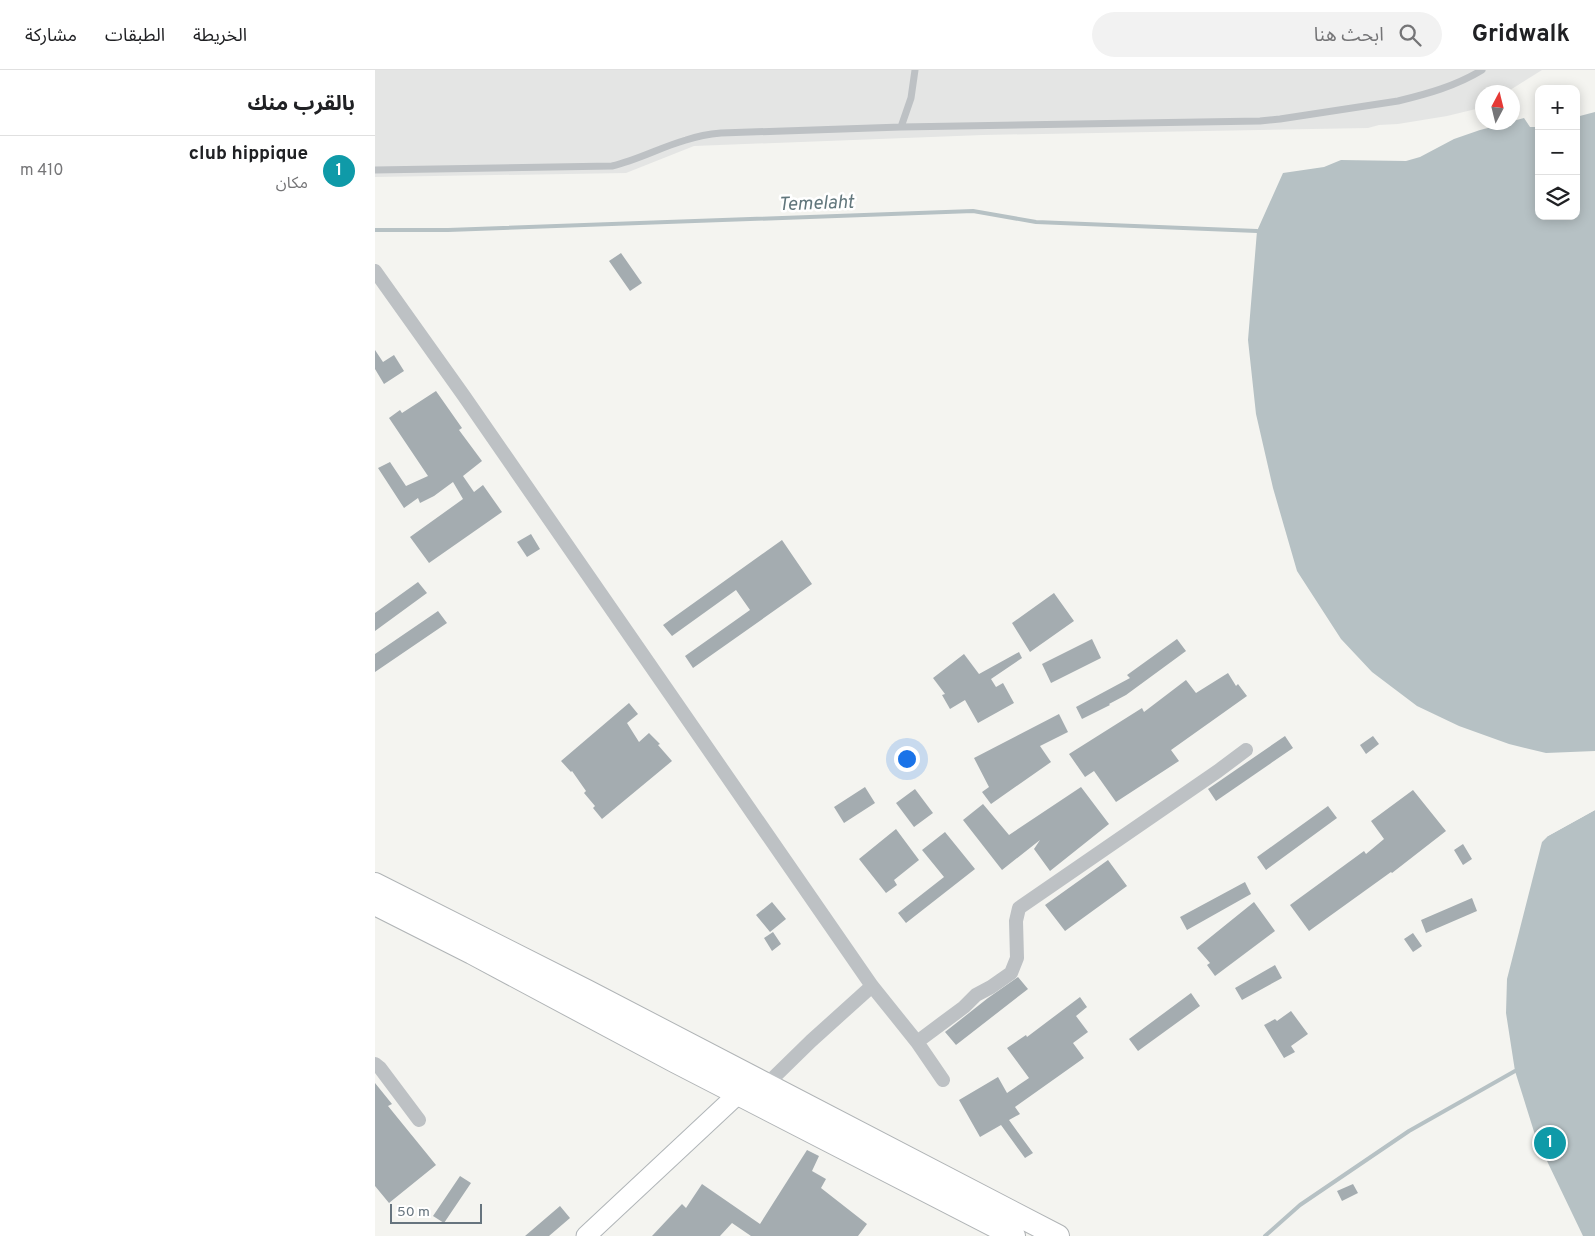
<!DOCTYPE html>
<html lang="ar">
<head>
<meta charset="utf-8">
<style>
  :root { --surface:#fff; --page:#f2f2f2; --text:#202124; --muted:#757577; --line:#e0e0e0; --accent:#111827 }
  body { margin:0; font-family:Overpass,"Noto Sans Arabic",sans-serif; background:var(--page); color:var(--text); direction:rtl }
  .controls { position:absolute; right:15px; top:15px; display:grid; overflow:hidden; border-radius:10px; box-shadow:0 2px 12px #0003 }
  .controls button { width:45px; height:45px; display:grid; place-items:center; padding:0; border:0; border-bottom:1px solid var(--line); background:var(--surface); color:var(--text); font:25px sans-serif }
  .compass { position:absolute; left:1100px; top:15px; width:45px; height:45px; border-radius:50%; background:var(--surface); box-shadow:0 2px 12px #0003; rotate:7deg }
  .scale { position:absolute; left:15px; bottom:12px; width:92px; box-sizing:border-box; padding-left:5px; border:2px solid #66747e; border-top:0; font-size:14px; line-height:18px; white-space:nowrap; color:#66747e; -webkit-text-stroke:4px #fff; paint-order:stroke }
  .you { position:absolute; left:531px; top:688px; width:18px; height:18px; margin:-12px; border:4px solid #fff; border-radius:50%; background:#1a73e8; box-shadow:0 0 0 8px #1a73e833 }
  .badge { display:grid; place-items:center; width:32px; height:32px; border-radius:50%; background:var(--accent); color:#fff; font-size:16px; font-weight:700 }
  .pin { position:absolute; translate:-50% -50%; border:2px solid #fff; box-shadow:0 1px 5px #0006 }
  .list { margin:0; padding:0; list-style:none }
  h2 { display:flex; justify-content:space-between; align-items:center; height:65px; margin:0; padding:0 20px; font-size:21px }
  h2 small { font-size:16px; font-weight:400; color:var(--muted) }
  .list li { display:grid; grid-template-columns:32px 1fr auto; gap:15px; align-items:center; box-sizing:border-box; height:70px; padding:0 20px; border-top:1px solid var(--line) }
  .list b { display:block; font-size:19px; white-space:nowrap }
  .list p { margin:0; font-size:16px; white-space:nowrap; color:var(--muted) }
  .list em { font-size:16px; font-style:normal; color:var(--muted) }
  .icon { flex:none; width:28px; height:28px; fill:none; stroke:currentColor; stroke-width:2; stroke-linecap:round; stroke-linejoin:round }
  .map { position:relative; flex:none; width:1220px; height:1166px; overflow:hidden; direction:ltr }
  header { display:flex; align-items:center; gap:30px; box-sizing:border-box; height:70px; padding:0 25px; background:var(--surface); border-bottom:1px solid var(--line) }
  header strong { font-size:24px }
  nav { display:flex; gap:28px; margin-inline-start:auto; font-size:18px }
  .search { width:350px; height:45px; background:var(--page); display:flex; align-items:center; gap:12px; box-sizing:border-box; padding:0 18px; border-radius:28px; color:var(--muted); font-size:19px }
  main { display:flex }
  aside { flex:1; background:var(--surface) }
  .map>svg:first-child { display:block }
</style>
</head>
<body>
<header>
<strong>Gridwalk</strong>
<div class="search"><svg class="icon" aria-label="search" viewBox="0 0 24 24"><circle cx="10" cy="10" r="6"/><path d="M15 15l6 6"/></svg>ابحث هنا</div>
<nav><a>الخريطة</a><a>الطبقات</a><a>مشاركة</a></nav>
</header>
<main>
<div class="map">
<svg width="1220" height="1166" viewBox="0 0 1220 1166">
  <rect width="100%" height="100%" fill="#f4f4f0"/>
  <path fill="#e4e5e4" d="M0 0H1167L1132 22H1108L1107 36 1101 39 1072 46 1023 54 1004 55 993 58 608 65 319 76 251 103 0 107Z"/>
  <path fill="#b6c1c4" d="M1220 42V681L1171 683 1134 674 1084 656 1042 636 997 602 966 569 922 501 898 418 881 344 873 270 882 161 908 103 949 97 966 90 1031 91 1045 87 1079 69 1105 60 1132 53 1138 52V51L1149 48 1155 57H1164V146H1201V47Z
    M1220 740V1166H1208L1161 1068 1140 1001 1131 943 1132 909 1167 772 1173 766Z"/>
  <path fill="#f4f4f0" d="M1220 737V740L1173 766 1172 764Z"/>
  <g fill="none" stroke-linecap="round" stroke-linejoin="round">
    <path stroke="#b6c1c4" stroke-width="4" d="M0 160H73L598 141 661 152 882 161
      M890 1166 925 1135 1034 1061 1140 1001"/>
  </g>
  <path fill="#a4acb0" d="M246 183 267 213 255 221 234 191Z
    M0 280 8 292 19 285 29 301 9 314 0 299Z
    M61 321 87 358 84 360 107 391 88 406 99 422 108 415 127 442 54 493 35 467 88 429 78 412 59 426 45 433 43 428 29 438 3 398 15 392 31 416 53 406 14 348 25 340 27 343Z
    M156 464 165 479 152 487 142 472Z
    M407 470 437 514 318 598 310 586 375 540 361 520 297 566 288 555Z
    M43 512 52 523 0 561V543Z
    M679 523 699 551 655 582 637 553Z
    M63 541 72 553 0 602V584Z
    M717 569 726 588 676 613 667 594Z
    M802 569 811 581 751 625 734 634 735 635 707 649 701 637 755 608 752 605Z
    M644 582 647 588 616 609 621 617 628 613 639 633 603 653 590 630 575 639 567 625 570 624 558 608 589 584 604 604Z
    M853 603 861 616 863 614 872 626 796 680 804 691 741 732 719 701 710 707 694 684 767 638 769 642 811 610 821 623Z
    M254 633 263 644 252 653 264 672 274 663 285 674 283 675 297 691 227 749 218 738 220 736 209 723 211 721 197 701 196 702 186 691Z
    M684 644 693 662 665 676 676 692 616 734 607 722 614 717 599 688Z
    M910 666 918 678 841 731 833 719Z
    M998 666 1004 674 991 684 985 675Z
    M490 717 500 733 469 753 459 737Z
    M706 717 734 754 675 801 659 779 665 770 627 800 588 750 608 734 634 765Z
    M540 719 558 743 539 757 521 733Z
    M1038 720 1071 761 1017 803 1016 802 934 861 915 835 989 781 991 784 1009 769 996 751Z
    M953 736 962 748 891 800 882 787Z
    M521 759 544 790 519 810 522 815 511 823 484 789Z
    M570 762 600 799 531 853 523 843 569 807 547 780Z
    M1088 774 1097 789 1088 795 1079 780Z
    M733 790 752 816 690 861 670 835Z
    M870 812 876 824 812 860 805 847Z
    M1097 828 1102 841 1051 863 1046 850Z
    M397 832 411 849 395 862 381 845Z
    M879 832 900 861 840 906 832 895 835 893 822 878Z
    M398 862 406 874 397 881 389 868Z
    M1038 863 1047 876 1038 882 1029 869Z
    M900 895 907 908 867 930 860 918Z
    M643 907 653 919 581 975 570 962 613 928Z
    M816 923 825 936 763 981 754 969Z
    M705 927 712 937 701 946 713 962 698 973 709 988 640 1037 645 1044 634 1050 658 1083 650 1088 626 1055 605 1067 584 1030 623 1007 632 1023 654 1008 632 978 651 965 652 967Z
    M916 941 933 964 916 976 920 982 909 988 889 955 900 949 902 951Z
    M0 1013 17 1034 13 1036 61 1095 14 1133 0 1116Z
    M432 1080 444 1086 437 1101 451 1109 446 1118 492 1154 483 1166H376L357 1153 345 1166H277L307 1134 311 1138 327 1114 385 1154Z
    M85 1106 96 1113 69 1153 58 1146Z
    M978 1114 983 1123 967 1131 962 1121Z
    M185 1136 195 1148 174 1166H150Z"/>
  <g fill="none" stroke-linecap="round" stroke-linejoin="round">
    <g stroke="#b0b5b8" stroke-width="21">
      <path id="secondary" d="M211 1166 363 1024 373 1016"/>
    </g>
    <g stroke="#b0b4b6" stroke-width="24">
      <path id="trunk" d="M0 814 212 921 683 1166
        M0 834 97 883 301 992 639 1166"/>
    </g>
    <path stroke="#bdc1c4" stroke-width="7" d="M526 57 536 28 540 0
      M0 100 237 96C263 90 286 77 311 70 323 66 334 64 346 63L526 57 885 51 905 49 1023 31C1052 24 1081 16 1107 0"/>
    <path stroke="#bdc1c4" stroke-width="14" d="M0 201 89 326 497 916 542 972 568 1010
      M542 972 589 937 601 925 616 917 636 903 642 888 641 851 644 838 843 701 871 680
      M0 994 5 998 44 1050
      M392 1014 436 971 497 916"/>
    <use href="#secondary" stroke="#fff" stroke-width="19"/>
    <use href="#trunk" stroke="#fff" stroke-width="22"/>
  </g>
  <g text-anchor="middle" stroke-width="5" stroke-linejoin="round" paint-order="stroke">
    <g font-size="19" font-style="italic" fill="#61767c" stroke="#fff">
      <text transform="translate(441 132) rotate(-2)" y="7">Temelaht</text>
    </g>
  </g>
</svg>
<div class="controls">
<button>+</button>
<button>−</button>
<button><svg class="icon" aria-label="layers" viewBox="0 0 24 24"><path d="M12 4l9 5-9 5-9-5zM3 14l9 5 9-5"/></svg></button>
</div>
<svg class="compass" viewBox="-18 -18 36 36"><path d="M0-13l5 13h-10z" fill="#e53935"/><path d="M0 13l5-13h-10z" fill="#757577"/></svg>
<div class="scale">50 m</div>
<div class="you"></div>
<div class="pin badge" style="left:1175px;top:1073px;background:#0f9aa8">1</div>
</div>
<aside>
<h2>بالقرب منك<small></small></h2>
<ul class="list">
<li><span class="badge" style="background:#0f9aa8">1</span><div><b>club hippique</b><p>مكان</p></div><em>410 m</em></li>
</ul>
</aside>
</main>
</body>
</html>
